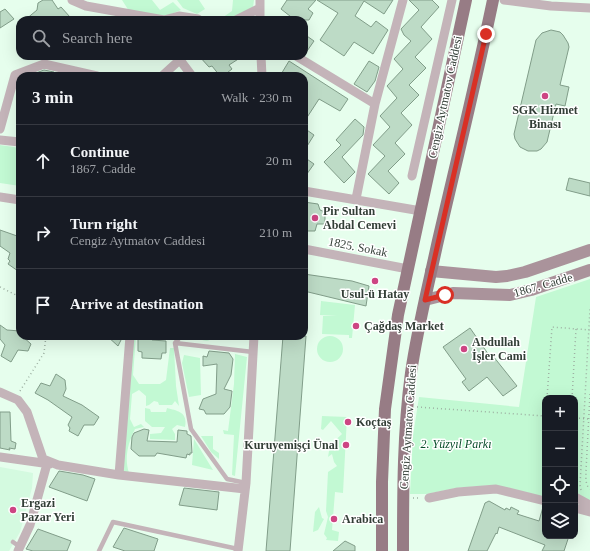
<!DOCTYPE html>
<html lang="en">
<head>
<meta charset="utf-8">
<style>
  :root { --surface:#171b24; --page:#20242c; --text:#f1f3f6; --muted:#9ea1a6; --line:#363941 }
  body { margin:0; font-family:"Times New Roman",serif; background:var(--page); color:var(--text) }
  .controls { position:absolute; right:12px; bottom:12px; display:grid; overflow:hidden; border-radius:8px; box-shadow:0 4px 16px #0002 }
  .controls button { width:36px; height:36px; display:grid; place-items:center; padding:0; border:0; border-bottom:1px solid var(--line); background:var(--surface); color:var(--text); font:20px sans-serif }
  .stop { position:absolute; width:12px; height:12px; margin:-9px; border:3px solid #d93025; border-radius:50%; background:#fff }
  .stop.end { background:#d93025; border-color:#fff; box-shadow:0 1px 4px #0008 }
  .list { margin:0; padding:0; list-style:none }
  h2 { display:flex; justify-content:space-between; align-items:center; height:52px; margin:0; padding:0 16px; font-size:17px }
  h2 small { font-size:13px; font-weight:400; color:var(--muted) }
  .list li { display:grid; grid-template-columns:26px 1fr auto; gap:12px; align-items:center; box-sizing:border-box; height:72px; padding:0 16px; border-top:1px solid var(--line) }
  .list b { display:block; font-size:15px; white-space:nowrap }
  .list p { margin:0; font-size:13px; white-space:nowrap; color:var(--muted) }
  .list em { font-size:13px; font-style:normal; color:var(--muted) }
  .icon { flex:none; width:22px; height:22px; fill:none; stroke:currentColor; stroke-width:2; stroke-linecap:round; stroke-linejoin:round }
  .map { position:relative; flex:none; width:590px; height:551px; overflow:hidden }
  .search { position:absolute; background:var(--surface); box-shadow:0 4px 16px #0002; left:16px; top:16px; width:292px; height:44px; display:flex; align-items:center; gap:10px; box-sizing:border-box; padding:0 14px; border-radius:12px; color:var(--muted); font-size:15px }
  .panel { position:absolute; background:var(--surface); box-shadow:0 4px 16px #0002; left:16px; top:72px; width:292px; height:268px; border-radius:12px }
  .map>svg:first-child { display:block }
</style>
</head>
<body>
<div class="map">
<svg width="590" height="551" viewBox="0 0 590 551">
  <rect width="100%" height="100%" fill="#e6feed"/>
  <path fill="#d4fae0" d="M0 467 33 473 32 488 20 532 9 551H0Z"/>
  <path fill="#c2f9d3" d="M122 0H152L160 10 173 2 181 10 164 17 129 11Z
    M177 0H199L205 9 197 14 183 8Z
    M233 0H254L253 8 229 20H219L232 11Z
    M0 145 20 148V186L0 183Z
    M590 279V516L575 511V398H545V500L495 485 456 488 427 494H410L413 436 419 397 519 407 536 297Z
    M321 301 355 305 352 338H349V335L322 334 323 316H337L320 315Z
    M134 336H136L133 375 139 384H160L166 380 170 348H174L176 386 179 406 175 401 172 405H159L158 402 154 401 149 405 146 406V396L139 390 132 394 130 419 134 427 141 424 144 427 135 429C128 443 124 458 129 473H121Z
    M189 336H215V337L217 336H244V339H212C207 342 203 341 198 338L195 339 190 338Z
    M317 349a13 13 0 1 1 26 0a13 13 0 1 1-26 0Z
    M235 354 247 357 235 476 232 475 234 435 224 434 223 430 228 431 234 384Z
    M184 355 200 358 201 395 189 397 182 363Z
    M145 408 150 409 151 412H166L167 408C178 411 188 412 185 427L177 425 172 429 175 434V440L150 439V434L161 433 165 427H152L145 421Z
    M322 416 347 417 343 493 335 492 332 530 339 532 338 541 326 540 327 538 324 534 328 517 326 511 328 472 337 466 334 462 332 454 328 457 330 445 342 434 331 421 323 430 321 429Z
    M201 436H213V449L219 453V459L211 452Z
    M194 439 213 470 192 465Z
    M319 507 322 518 324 519 318 530 313 532 315 512Z"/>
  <path fill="#bddbc6" stroke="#819d89" d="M43 0H52L58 9 61 7 70 17 65 20H25L37 10 38 3Z
    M287 0H316L308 9 313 13 309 20H295L281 9Z
    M317 0H393L384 14 364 1 355 16 371 27 376 21 388 30 373 54 354 42 344 56 320 40 338 13Z
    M409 0H432L439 7 421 27 432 39 415 57 426 68 409 85 419 95 401 113 412 125 395 143 405 154 388 171 399 183 389 194 368 174 385 156 373 145 390 127 380 116 397 98 387 86 403 69 394 59 411 41 404 35 401 29 419 10Z
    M5 9 14 19 0 28V12Z
    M551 30 560 32 563 35 568 43 569 47 560 85 569 87 565 106 556 104 547 142 541 149 537 151H528L520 147 515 139 514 134 536 40 542 33Z
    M304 34 314 41 305 54H304Z
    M199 56H243L229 65 232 69 223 76H220L212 66 209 67Z
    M289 61 348 99 340 111 319 99 304 122V76H280Z
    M369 61 379 67 375 81 367 92 354 84Z
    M44 70 54 72 57 76H36V73Z
    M355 119 364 127 363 135 342 157 355 172 344 183 324 162 341 145 336 140Z
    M304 128 314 135 304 151Z
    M304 157 314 164 304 178Z
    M569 178 590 183V196L566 190Z
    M304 202 318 204 320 210 325 212V224H317L315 231H304Z
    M0 230 20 237V267L18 271 8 264 10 261 8 259 10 253 0 246Z
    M304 274 352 281 369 286 366 306 304 291Z
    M0 325 7 330 20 331V336H22L31 344 28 351 18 350 11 362 1 356 5 345 0 339Z
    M470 328 491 358 493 356 517 386 503 396 487 377 469 391 462 382 466 379 443 347Z
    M107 336H123L118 346Z
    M138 336H152V340L166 341V353H162L161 359 142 358V352L138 351Z
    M283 336H306L290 551H266Z
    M209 351 229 353 233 359 231 375 224 389 232 391 230 407 224 414H206L204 410 199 409 203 399 216 394 217 364 203 366V356L207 357Z
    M56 374 65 380 66 389 63 396 82 405 99 417 94 425H84L78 436 69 431 70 428 68 425 72 417 48 400 35 393 41 383 50 386Z
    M0 412H10L11 441 16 443 15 449 9 448 10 450 0 448Z
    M144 429 149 430 147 441 177 442 178 430 187 431V434L191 436 192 453H190V455L187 454 186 458 157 453 155 456H139L131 449 132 437 134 433Z
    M59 471 83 475 95 479 87 501 49 487Z
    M184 488 219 492 217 510 179 505Z
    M489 501 505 510 506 508 510 510 511 507 519 511 517 514 539 521 543 507H545V536H569L564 551H542L545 545 499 527 497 534 496 533 487 551H468L485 503Z
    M124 528 158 539 154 551H125L113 547Z
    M38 529 71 541 67 551H33L26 549Z
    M345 541 355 546V551H333Z"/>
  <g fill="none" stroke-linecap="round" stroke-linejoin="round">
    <path stroke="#9eb1a3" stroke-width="1.5" stroke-dasharray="1 3" stroke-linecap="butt" d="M0 287 20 297
      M20 391 44 353 46 336
      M590 394 586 471C586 477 585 485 590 489
      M547 398 552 327 590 330
      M572 398 576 329
      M417 407 545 416
      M575 418 589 419
      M581 490 580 485 590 309
      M413 498H421"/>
    <path stroke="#c4b4b9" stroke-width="4.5" d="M181 336 175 343 191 429 227 479 246 483
      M175 343 253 352
      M13 542 20 547
      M99 551 113 522 238 549"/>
    <path stroke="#c4b4b9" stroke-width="9" d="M72 0 86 6 164 20 179 16 198 19 199 20
      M504 0 551 6 590 8
      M236 20 260 8
      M260 20V0
      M261 56 262 76
      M296 56 375 104 356 199
      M180 60 192 76
      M162 76 184 56
      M375 104 403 0
      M0 129 15 75 44 64 97 76
      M0 140 20 142
      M412 176 452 0
      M304 191 421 211
      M0 197 20 200
      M304 249 408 269
      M0 392 18 400 27 412 43 459 58 465 119 475 245 489
      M0 457 50 464
      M119 475 130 336
      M575 497 590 505
      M429 498 458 492 496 489 545 501
      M575 508 590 512
      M18 551 30 525 47 464
      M238 551 246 483 254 336"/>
    <path stroke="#aa939b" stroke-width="12" d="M431 271 496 277 507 276 525 272 590 250
      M425 300 453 293 510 295 531 290 590 270"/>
    <path stroke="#977c85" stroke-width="12" d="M382 551V482L385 409 398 315 466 0
      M403 551C403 491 403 432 411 373 417 330 428 287 437 245 456 163 476 82 493 0"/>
  </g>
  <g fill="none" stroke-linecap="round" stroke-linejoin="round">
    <path stroke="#d93025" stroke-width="5" d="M445 295 425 300 486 34"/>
  </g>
  <g fill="#cd4583" stroke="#fff" stroke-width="1.5">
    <circle cx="545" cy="96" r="4"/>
    <circle cx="315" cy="218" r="4"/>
    <circle cx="375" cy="281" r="4"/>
    <circle cx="356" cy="326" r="4"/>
    <circle cx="464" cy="349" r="4"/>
    <circle cx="348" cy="422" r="4"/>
    <circle cx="346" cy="445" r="4"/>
    <circle cx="13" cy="510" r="4"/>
    <circle cx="334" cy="519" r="4"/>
  </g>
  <g text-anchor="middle" stroke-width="3" stroke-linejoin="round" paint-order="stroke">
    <g font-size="12" fill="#323e36" stroke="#fff">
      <text transform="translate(445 97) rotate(-78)" y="4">Cengiz Aytmatov Caddesi</text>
      <text transform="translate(358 247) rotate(11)" y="4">1825. Sokak</text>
      <text transform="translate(543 285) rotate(-16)" y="4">1867. Cadde</text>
      <text transform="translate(408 427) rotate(-86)" y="4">Cengiz Aytmatov Caddesi</text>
    </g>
    <g font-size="12" font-weight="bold" fill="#323e36" stroke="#fff" text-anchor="start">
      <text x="545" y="114" text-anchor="middle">SGK Hizmet<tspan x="545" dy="14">Binası</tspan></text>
      <text x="323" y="215">Pir Sultan<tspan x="323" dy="14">Abdal Cemevi</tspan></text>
      <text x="375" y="298" text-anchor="middle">Usul-ü Hatay</text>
      <text x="364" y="330">Çağdaş Market</text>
      <text x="472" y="346">Abdullah<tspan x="472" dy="14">İşler Cami</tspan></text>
      <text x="356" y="426">Koçtaş</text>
      <text x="338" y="449" text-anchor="end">Kuruyemişçi Ünal</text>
      <text x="21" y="507">Ergazi<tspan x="21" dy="14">Pazar Yeri</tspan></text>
      <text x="342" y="523">Arabica</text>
    </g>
    <g font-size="12" font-style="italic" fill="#084d2a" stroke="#fff">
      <text x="456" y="448">2. Yüzyıl Parkı</text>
    </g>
  </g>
</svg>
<div class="controls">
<button>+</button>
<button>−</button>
<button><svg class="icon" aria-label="locate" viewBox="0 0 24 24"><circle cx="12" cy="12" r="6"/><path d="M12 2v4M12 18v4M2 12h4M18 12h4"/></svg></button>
<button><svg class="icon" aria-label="layers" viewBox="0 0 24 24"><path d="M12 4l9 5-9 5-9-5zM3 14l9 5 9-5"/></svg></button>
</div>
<div class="stop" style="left:445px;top:295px"></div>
<div class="stop end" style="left:486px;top:34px"></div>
<div class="search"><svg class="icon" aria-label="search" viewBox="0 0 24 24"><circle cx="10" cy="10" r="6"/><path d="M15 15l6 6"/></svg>Search here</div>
<section class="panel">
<h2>3 min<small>Walk · 230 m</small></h2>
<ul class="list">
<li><svg class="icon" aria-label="ahead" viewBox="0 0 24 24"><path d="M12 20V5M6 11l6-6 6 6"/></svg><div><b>Continue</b><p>1867. Cadde</p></div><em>20 m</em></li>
<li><svg class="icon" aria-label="right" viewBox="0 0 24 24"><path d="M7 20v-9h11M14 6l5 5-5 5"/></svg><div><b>Turn right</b><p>Cengiz Aytmatov Caddesi</p></div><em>210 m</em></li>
<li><svg class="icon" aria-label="arrive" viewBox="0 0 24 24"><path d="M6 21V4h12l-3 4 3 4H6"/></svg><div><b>Arrive at destination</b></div></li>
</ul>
</section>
</div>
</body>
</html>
